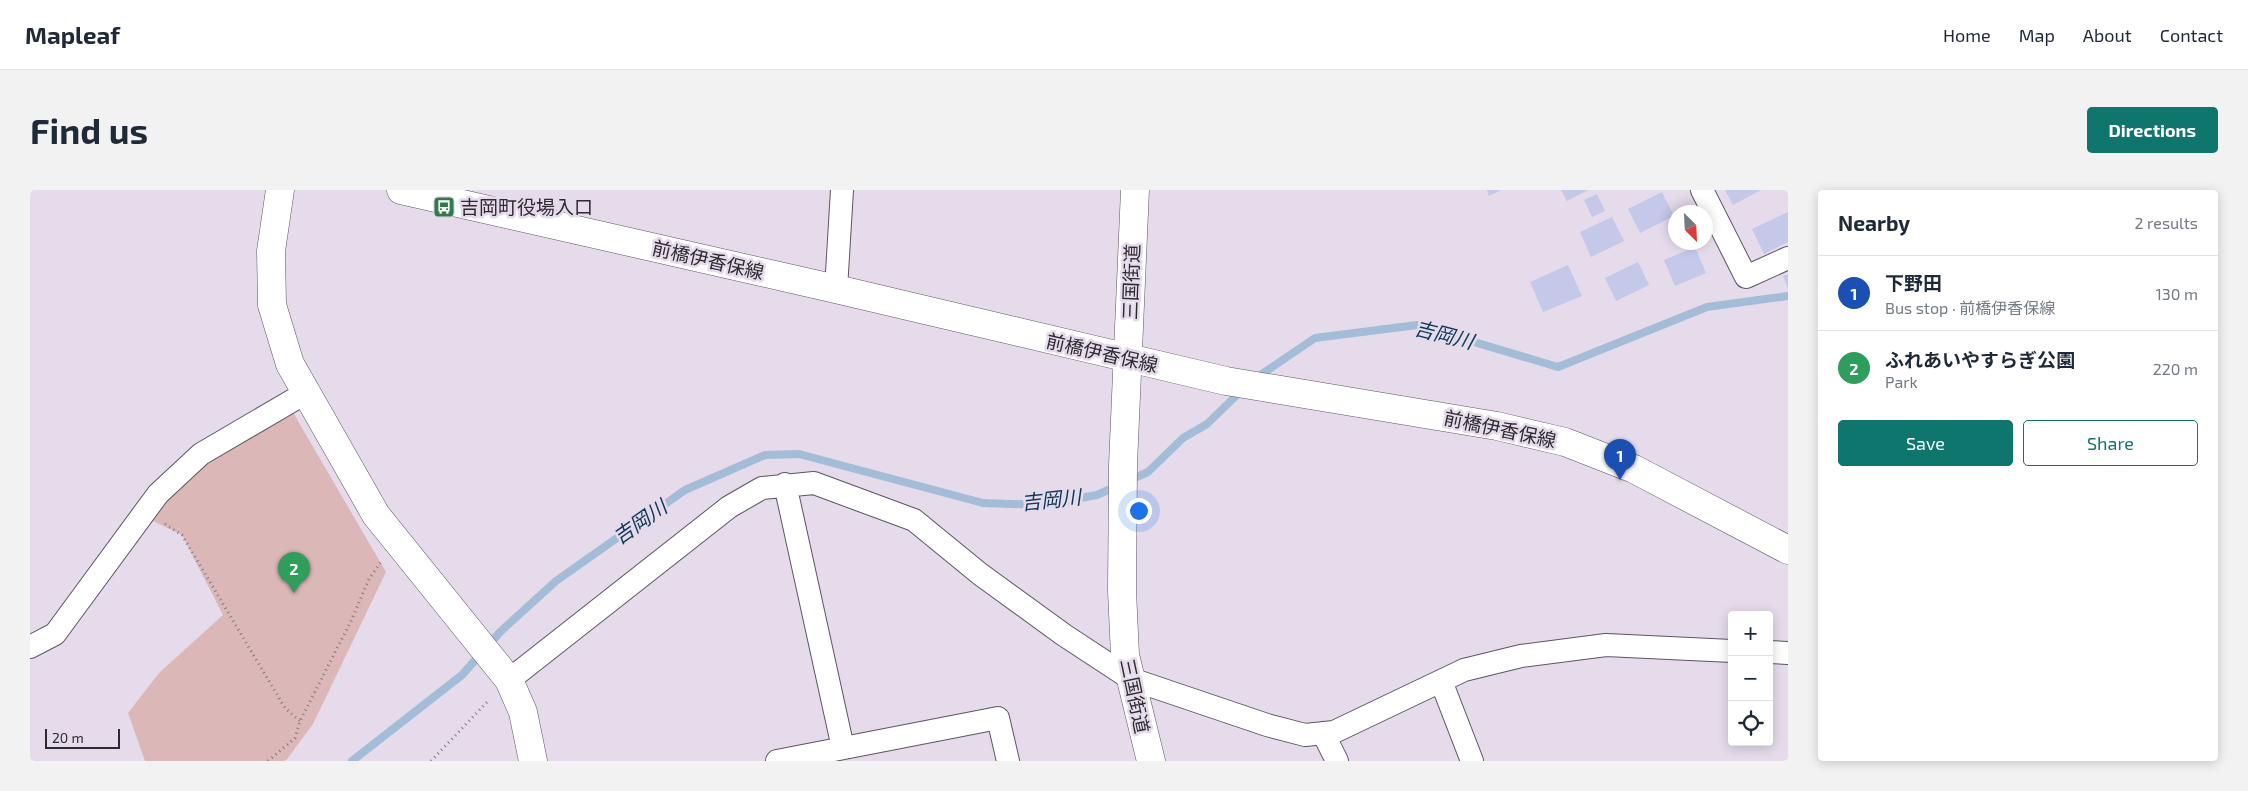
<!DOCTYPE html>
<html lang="en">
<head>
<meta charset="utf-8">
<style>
  :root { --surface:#fff; --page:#f2f2f3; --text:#1f2937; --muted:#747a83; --line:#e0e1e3; --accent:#0f766e }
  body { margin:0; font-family:"Exo 2","Noto Sans JP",sans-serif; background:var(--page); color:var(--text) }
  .controls { position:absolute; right:15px; bottom:15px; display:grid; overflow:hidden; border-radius:5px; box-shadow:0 2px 12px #0003 }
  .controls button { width:45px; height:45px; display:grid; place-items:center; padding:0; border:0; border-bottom:1px solid var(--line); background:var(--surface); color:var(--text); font:25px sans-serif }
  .compass { position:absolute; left:1638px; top:15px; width:45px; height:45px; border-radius:50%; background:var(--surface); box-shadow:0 2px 12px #0003; rotate:156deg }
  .scale { position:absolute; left:15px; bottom:12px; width:75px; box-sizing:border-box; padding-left:5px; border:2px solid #2d2a30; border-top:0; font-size:14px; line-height:18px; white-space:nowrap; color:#2d2a30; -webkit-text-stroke:4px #e5dbeb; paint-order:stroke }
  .you { position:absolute; left:1108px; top:320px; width:18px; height:18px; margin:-12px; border:4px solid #fff; border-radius:50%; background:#1a73e8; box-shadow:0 0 0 8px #1a73e833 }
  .badge { display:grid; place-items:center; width:32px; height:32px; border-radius:50%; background:var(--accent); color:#fff; font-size:16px; font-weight:700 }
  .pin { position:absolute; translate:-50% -41px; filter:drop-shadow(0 1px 2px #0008) }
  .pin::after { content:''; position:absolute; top:26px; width:18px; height:15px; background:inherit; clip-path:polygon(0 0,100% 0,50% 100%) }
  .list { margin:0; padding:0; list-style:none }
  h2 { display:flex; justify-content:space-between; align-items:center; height:65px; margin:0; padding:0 20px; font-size:21px }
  h2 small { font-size:16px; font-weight:400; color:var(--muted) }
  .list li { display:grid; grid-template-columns:32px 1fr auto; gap:15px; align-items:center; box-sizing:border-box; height:75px; padding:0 20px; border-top:1px solid var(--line) }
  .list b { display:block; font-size:19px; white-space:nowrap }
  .list p { margin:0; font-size:16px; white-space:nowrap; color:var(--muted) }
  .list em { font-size:16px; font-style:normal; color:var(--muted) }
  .actions { display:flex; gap:10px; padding:15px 20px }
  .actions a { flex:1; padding:11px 0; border:1px solid var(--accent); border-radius:5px; text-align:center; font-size:18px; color:var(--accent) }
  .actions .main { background:var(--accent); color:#fff }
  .icon { flex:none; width:28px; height:28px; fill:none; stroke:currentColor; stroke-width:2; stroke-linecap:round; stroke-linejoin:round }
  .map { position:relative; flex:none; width:1758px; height:571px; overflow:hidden; border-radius:5px }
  header { display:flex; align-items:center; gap:30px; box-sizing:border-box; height:70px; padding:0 25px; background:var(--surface); border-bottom:1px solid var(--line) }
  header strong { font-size:24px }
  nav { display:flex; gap:28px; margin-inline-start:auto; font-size:18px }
  .intro { display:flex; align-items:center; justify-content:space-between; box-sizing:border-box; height:120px; padding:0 30px }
  h1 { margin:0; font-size:35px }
  .button { padding:12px 22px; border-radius:5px; background:var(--accent); color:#fff; font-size:18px; font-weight:700 }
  main { display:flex; gap:30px; padding:0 30px }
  aside { flex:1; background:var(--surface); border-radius:5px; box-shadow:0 2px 12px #0003 }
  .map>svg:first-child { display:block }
</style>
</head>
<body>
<header>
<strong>Mapleaf</strong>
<nav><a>Home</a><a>Map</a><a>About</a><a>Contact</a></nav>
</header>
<div class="intro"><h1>Find us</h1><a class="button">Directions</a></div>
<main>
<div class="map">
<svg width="1758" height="571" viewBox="0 0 1758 571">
  <rect width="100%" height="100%" fill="#e5dbeb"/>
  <path fill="#dbb7b7" d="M261 219 356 382 283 534 257 569 254 571H115L98 523 129 483 193 425 152 345 117 328 178 270Z"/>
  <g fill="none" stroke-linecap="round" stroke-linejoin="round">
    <path stroke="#a3bdd8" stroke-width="8" d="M1223 190 1285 148 1387 135 1528 177 1677 117 1758 106
      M1098 291 1118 282 1153 248 1177 234 1213 199
      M322 571 432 485 470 442 526 391 655 300 735 265 769 264 953 313 1013 315 1067 305 1087 296"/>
  </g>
  <path fill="#c4c8e9" d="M1457 0H1471L1459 6Z
    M1531 0H1558L1537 11Z
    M1695 0H1731L1703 15Z
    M1632 2 1644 26 1610 43 1598 19Z
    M1567 4 1575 21 1562 27 1554 10Z
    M1758 22V52L1734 64 1722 39Z
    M1582 27 1594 51 1561 67 1550 42Z
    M1665 57 1676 83 1645 96 1634 70Z
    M1608 72 1619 95 1586 111 1575 88Z
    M1538 75 1552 106 1513 122 1500 92Z
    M1758 84V99L1753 86Z"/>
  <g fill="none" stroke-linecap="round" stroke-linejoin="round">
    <g stroke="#5e5563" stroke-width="24">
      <path id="street" d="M1672 0 1716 87 1758 68
        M806 99 812 0
        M755 294 813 558
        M0 457 25 444 128 304 171 264 277 202
        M1739 462 1758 463
        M479 490 699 317 732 298 784 293 884 330 950 384 1034 445 1101 489 1237 535 1275 545 1304 542 1434 480 1491 466 1576 455 1702 461
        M1411 491 1442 571
        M1293 543 1307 571
        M747 571 968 528 978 571"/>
    </g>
    <g stroke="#5e5563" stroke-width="29">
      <path id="secondary" d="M250 0 241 61 242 115 260 174 346 325 479 490 493 522 503 571
        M1105 0 1093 275 1092 401 1095 465 1121 571"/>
    </g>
    <g stroke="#5e5563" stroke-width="29">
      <path id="primary" d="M371 0 806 99 1196 191 1467 236 1535 252 1604 279 1758 360"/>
    </g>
    <path stroke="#807a84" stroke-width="3" stroke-dasharray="1 4" stroke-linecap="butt" d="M135 334 152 345 255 518 270 531
      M238 571 265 548 270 531 321 431 339 389 351 372
      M401 571 459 510"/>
    <use href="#street" stroke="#fff" stroke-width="22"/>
    <use href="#secondary" stroke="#fff" stroke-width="28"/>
    <use href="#primary" stroke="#fff" stroke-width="28"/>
  </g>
  <defs>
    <g id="bus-square" transform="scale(1.125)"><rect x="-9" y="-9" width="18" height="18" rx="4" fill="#317b4a" stroke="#e5dbeb"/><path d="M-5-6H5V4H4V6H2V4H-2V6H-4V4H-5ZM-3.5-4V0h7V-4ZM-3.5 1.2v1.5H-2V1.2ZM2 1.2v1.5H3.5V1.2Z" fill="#fff"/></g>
  </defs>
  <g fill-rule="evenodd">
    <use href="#bus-square" x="414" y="17"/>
  </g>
  <g text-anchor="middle" stroke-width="5" stroke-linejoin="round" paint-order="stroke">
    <g font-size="19" fill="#2d2a30" stroke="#e5dbeb" text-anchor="start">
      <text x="430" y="24">吉岡町役場入口</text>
    </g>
    <g font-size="19" fill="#2d2a30" stroke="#e5dbeb">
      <text transform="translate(678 70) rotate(13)" y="7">前橋伊香保線</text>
      <text transform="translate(1101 92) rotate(-88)" y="7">三国街道</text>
      <text transform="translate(1072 163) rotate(13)" y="7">前橋伊香保線</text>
      <text transform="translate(1470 239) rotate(12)" y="7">前橋伊香保線</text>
      <text transform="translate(1105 506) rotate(78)" y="7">三国街道</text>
    </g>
    <g font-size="20" font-style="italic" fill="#0d375a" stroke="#e5dbeb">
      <text transform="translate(1414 145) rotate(14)" y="7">吉岡川</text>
      <text transform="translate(1021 310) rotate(-6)" y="7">吉岡川</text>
      <text transform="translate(610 332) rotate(-35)" y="7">吉岡川</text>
    </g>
  </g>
</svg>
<div class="controls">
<button>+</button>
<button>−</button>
<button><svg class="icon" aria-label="locate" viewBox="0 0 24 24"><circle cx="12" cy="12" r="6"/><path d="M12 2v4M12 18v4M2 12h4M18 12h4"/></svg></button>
</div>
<svg class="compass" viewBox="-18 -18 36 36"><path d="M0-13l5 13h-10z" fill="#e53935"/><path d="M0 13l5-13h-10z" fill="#747a83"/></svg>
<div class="scale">20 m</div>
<div class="you"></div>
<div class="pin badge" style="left:1590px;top:290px;background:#1a4fb4">1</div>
<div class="pin badge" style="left:264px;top:403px;background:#2e9e5b">2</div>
</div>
<aside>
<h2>Nearby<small>2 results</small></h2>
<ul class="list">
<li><span class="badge" style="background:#1a4fb4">1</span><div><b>下野田</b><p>Bus stop · 前橋伊香保線</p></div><em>130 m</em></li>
<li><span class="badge" style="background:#2e9e5b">2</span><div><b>ふれあいやすらぎ公園</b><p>Park</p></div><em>220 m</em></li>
</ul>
<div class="actions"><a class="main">Save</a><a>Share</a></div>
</aside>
</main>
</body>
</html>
